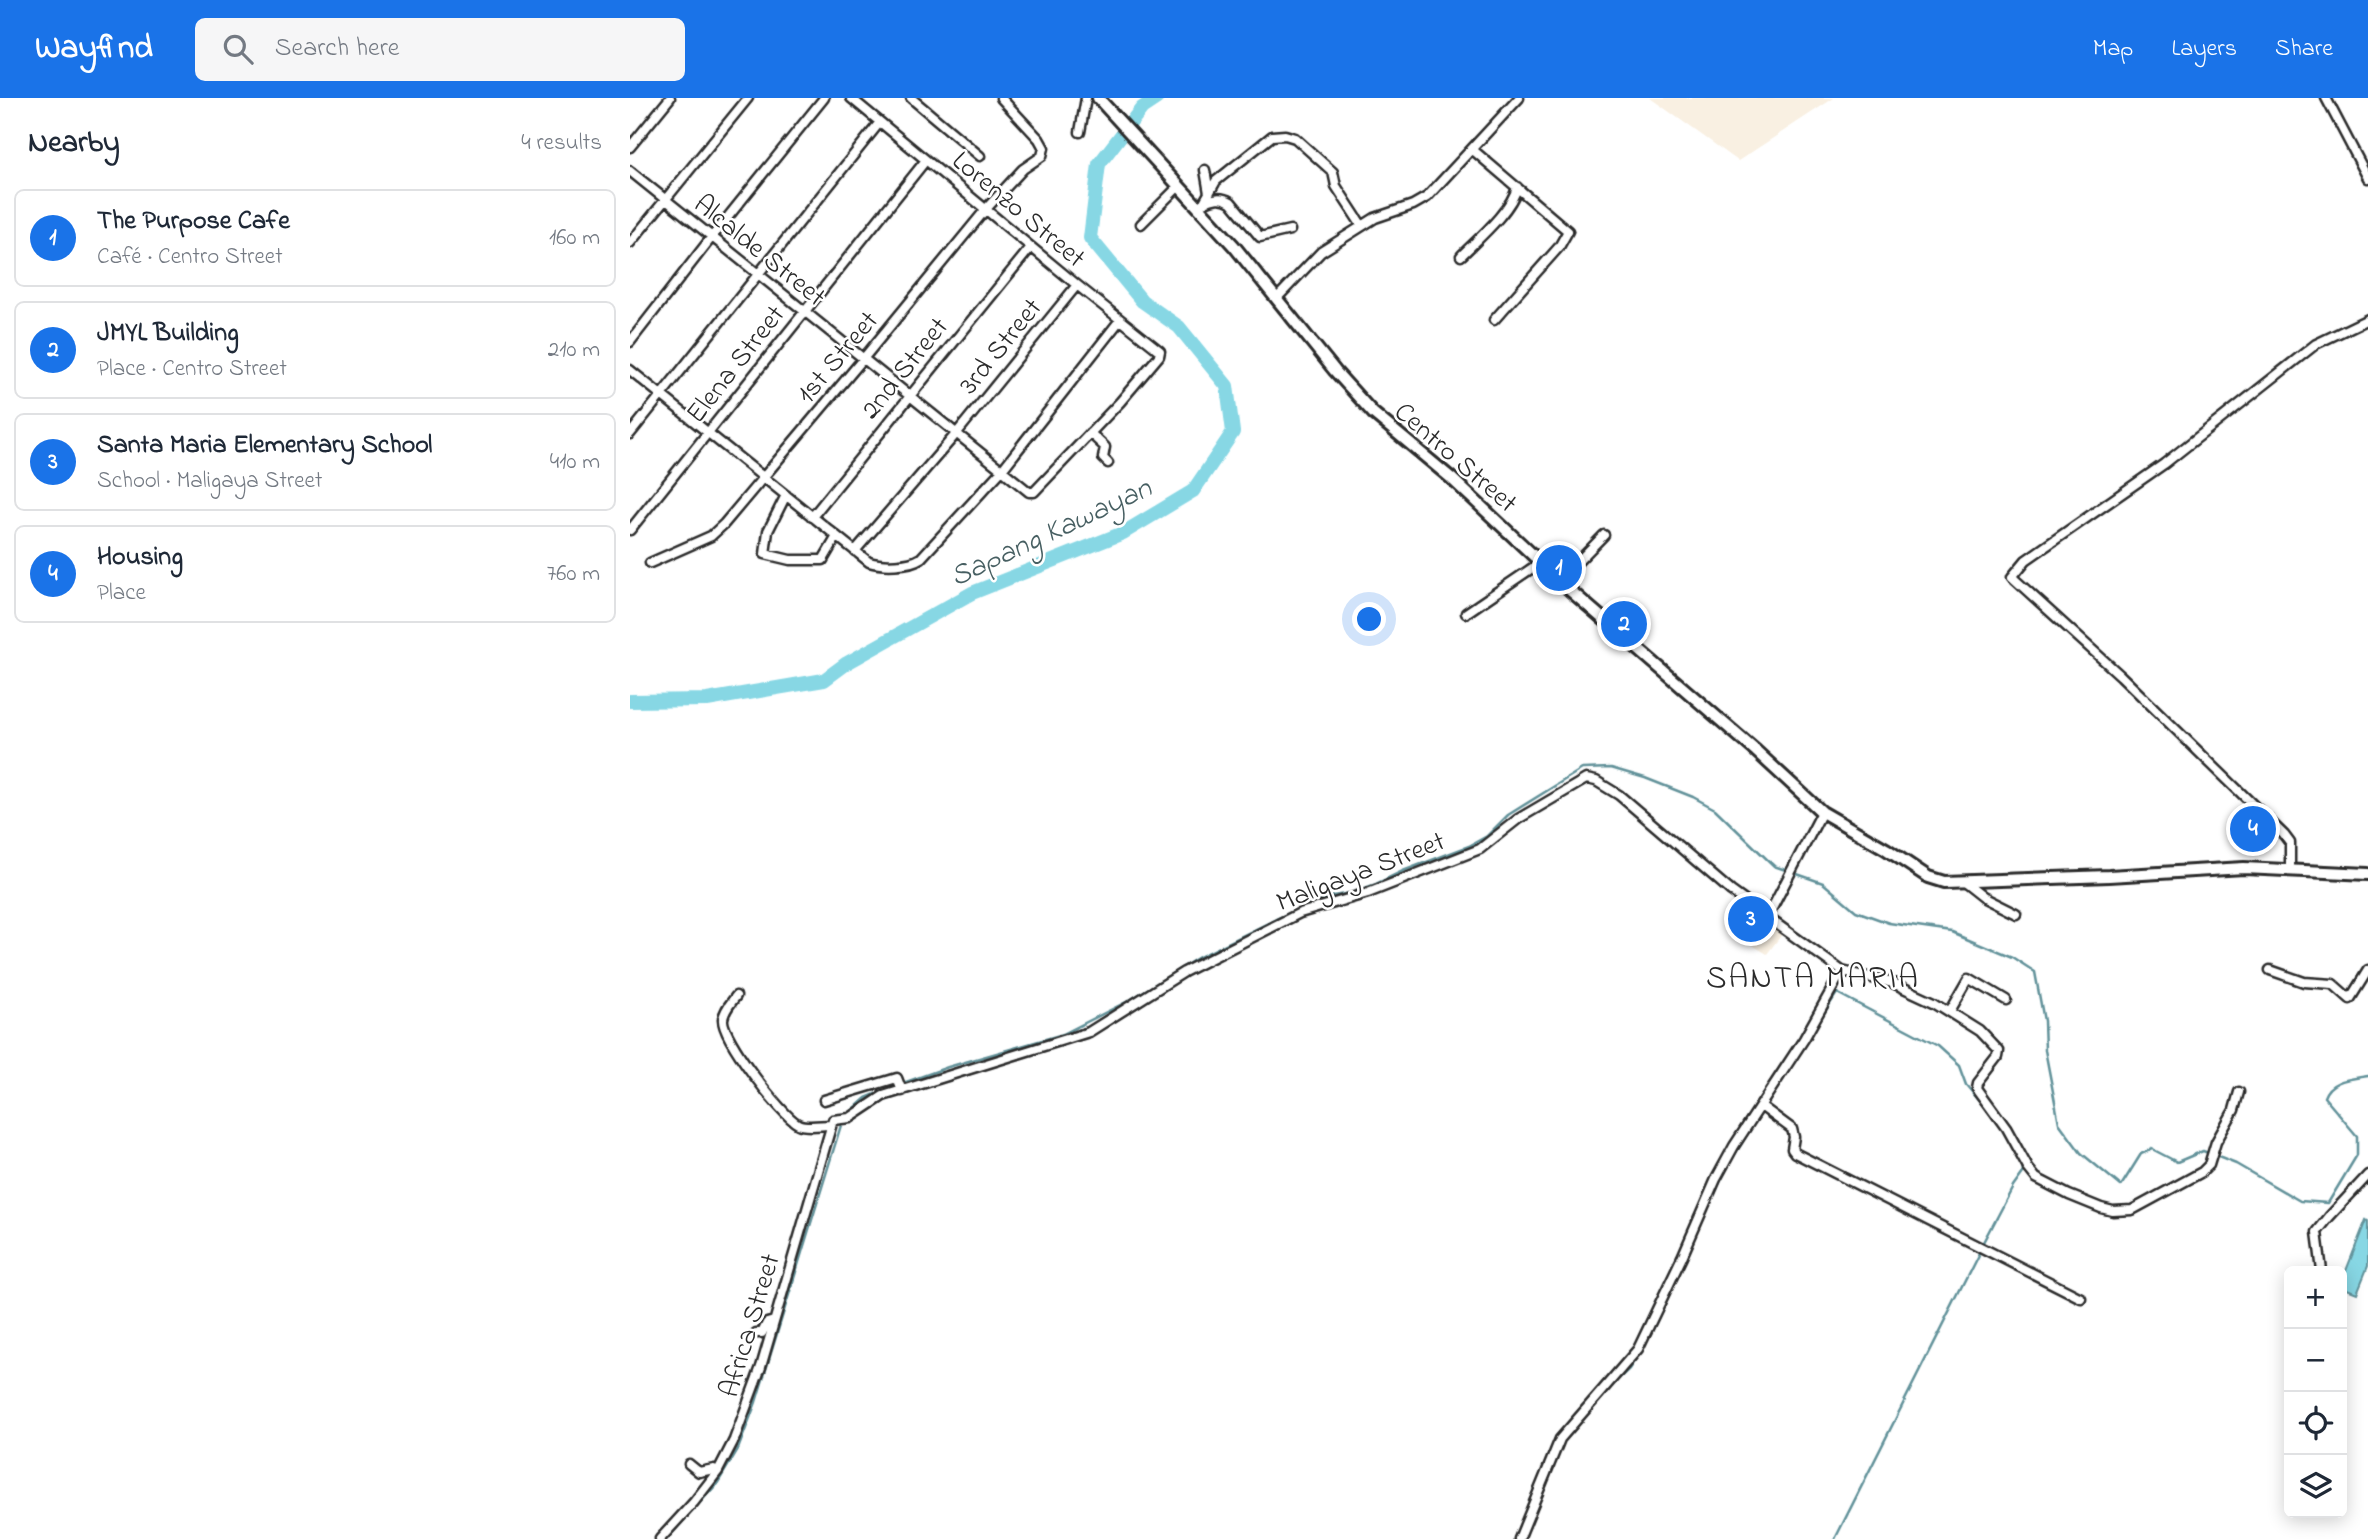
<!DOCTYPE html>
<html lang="en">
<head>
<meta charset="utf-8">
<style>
  :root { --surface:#fff; --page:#f6f6f7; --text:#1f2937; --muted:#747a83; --line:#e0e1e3; --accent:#1a73e8 }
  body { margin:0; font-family:"Indie Flower",sans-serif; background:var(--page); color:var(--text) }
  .controls { position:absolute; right:21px; bottom:21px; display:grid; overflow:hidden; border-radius:10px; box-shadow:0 4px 18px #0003 }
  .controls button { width:63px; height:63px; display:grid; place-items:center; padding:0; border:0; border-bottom:2px solid var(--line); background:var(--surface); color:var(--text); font:35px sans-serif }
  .you { position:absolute; left:740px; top:522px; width:24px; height:24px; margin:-18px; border:5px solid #fff; border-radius:50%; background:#1a73e8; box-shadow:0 0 0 10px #1a73e833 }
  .badge { display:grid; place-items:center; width:46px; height:46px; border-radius:50%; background:var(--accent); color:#fff; font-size:23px; font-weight:700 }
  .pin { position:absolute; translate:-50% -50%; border:4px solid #fff; box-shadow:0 2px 7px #0006 }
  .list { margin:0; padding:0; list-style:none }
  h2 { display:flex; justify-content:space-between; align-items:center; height:91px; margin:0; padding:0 28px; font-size:30px }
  h2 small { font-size:23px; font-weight:400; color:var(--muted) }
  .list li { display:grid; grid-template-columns:46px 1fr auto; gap:21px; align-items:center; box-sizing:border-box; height:98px; margin:0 14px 14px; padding:0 14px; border:2px solid var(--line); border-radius:10px }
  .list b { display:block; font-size:26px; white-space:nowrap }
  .list p { margin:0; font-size:23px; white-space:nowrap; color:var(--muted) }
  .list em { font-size:23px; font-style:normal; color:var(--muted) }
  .icon { flex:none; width:38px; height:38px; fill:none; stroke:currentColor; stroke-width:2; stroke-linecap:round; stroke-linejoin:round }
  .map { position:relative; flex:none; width:1738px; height:1441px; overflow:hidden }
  header { display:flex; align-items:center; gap:42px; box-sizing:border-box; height:98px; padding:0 35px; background:var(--accent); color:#fff }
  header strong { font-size:33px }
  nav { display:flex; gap:38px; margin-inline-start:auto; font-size:24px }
  .search { width:490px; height:63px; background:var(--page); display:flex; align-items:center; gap:18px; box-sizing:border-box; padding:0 24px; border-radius:10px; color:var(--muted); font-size:26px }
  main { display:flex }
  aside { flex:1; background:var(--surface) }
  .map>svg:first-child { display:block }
</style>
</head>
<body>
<header>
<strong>Wayfind</strong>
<div class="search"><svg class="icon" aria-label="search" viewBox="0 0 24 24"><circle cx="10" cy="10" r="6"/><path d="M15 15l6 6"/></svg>Search here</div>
<nav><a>Map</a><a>Layers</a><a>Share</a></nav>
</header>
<main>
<aside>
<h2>Nearby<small>4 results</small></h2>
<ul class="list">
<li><span class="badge">1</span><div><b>The Purpose Cafe</b><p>Café · Centro Street</p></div><em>160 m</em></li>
<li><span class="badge">2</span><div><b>JMYL Building</b><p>Place · Centro Street</p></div><em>210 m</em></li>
<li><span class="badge">3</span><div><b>Santa Maria Elementary School</b><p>School · Maligaya Street</p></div><em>410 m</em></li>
<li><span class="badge">4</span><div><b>Housing</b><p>Place</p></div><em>760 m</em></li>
</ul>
</aside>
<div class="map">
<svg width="1738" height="1441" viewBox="0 0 1738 1441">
  <rect width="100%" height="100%" fill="#fff"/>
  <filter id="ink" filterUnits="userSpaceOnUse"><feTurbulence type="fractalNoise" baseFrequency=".0143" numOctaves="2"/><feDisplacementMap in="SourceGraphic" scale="14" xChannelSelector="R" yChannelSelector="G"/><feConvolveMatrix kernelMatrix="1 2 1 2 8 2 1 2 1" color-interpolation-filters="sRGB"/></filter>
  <g filter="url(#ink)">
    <path fill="#f9f0e2" d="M1020 0H1204L1108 63Z
      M1115 807 1153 835 1137 856 1103 835Z"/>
    <path fill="#87d7e4" stroke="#62929a" stroke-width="2" d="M1736 1122 1738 1123V1168L1727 1195 1712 1189V1183Z"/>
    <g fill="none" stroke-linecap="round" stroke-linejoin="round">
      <path stroke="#62929a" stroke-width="2.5" d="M1180 937 1207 895 1308 948 1329 967 1336 986 1362 1017
        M1135 1008 1158 973
        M216 1018 236 1000 262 989 318 969 433 936 498 903 569 859 646 821 697 799 721 795 746 786 773 773 839 748 857 738 878 717 952 671 981 670 1015 680 1063 699 1085 711 1144 768 1193 785 1226 813 1259 825 1322 834 1382 859 1405 874 1414 923 1415 952 1429 1025 1451 1055 1491 1088 1511 1056 1522 1051 1547 1064 1573 1053 1606 1066 1670 1103 1698 1105 1727 1057V1038L1694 999C1700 981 1722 981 1738 978
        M1064 1141 1097 1069 1131 1014
        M1352 1148 1383 1089 1393 1075 1392 1069 1374 1034
        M1033 1209 1055 1162
        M1014 1248 1031 1214
        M978 1291 999 1271 1010 1254
        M37 1441 87 1386 108 1351 126 1304 212 1024
        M894 1441 909 1402
        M1205 1441 1351 1151"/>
      <path stroke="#87d7e4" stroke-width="14" d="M0 603 77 602 194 582 217 565 342 495 493 435 563 393 603 334 597 288 549 229 512 203 460 140 469 66 512 10 527 0"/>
      <g stroke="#2b2b2b" stroke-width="13">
        <path id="street" d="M281 0 350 58
          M1696 0 1738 80
          M450 34 456 0
          M0 49 40 0
          M843 52 938 133 929 149 864 222
          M575 72 579 95
          M0 73 372 372 399 394H404L490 304 529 258 530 253 447 187 221 0
          M574 104 586 83 642 38 655 37 665 40 703 74 706 88 732 128
          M573 105C584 100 591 98 601 104L630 139 660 132
          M511 126 549 88
          M0 145 118 0
          M831 158C848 141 882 112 887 89
          M647 200 691 154 745 120 783 107 797 99 889 0
          M0 244 81 140 194 0
          M0 272 239 464C252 468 279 468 291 460L372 372 490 222
          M460 335 475 349 473 360 478 365
          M0 336 250 24
          M156 397 138 433 135 456 160 462H193L206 440
          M182 419 401 149
          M0 432 296 62
          M225 453 326 336 447 187
          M20 465 81 438 94 426 233 261 356 111 393 71 412 58 414 50 409 41 371 0
          M930 482 974 437
          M836 515 911 464
          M1660 771V745L1654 737 1491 578 1382 479 1396 462 1534 366 1686 246 1738 221
          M1333 784 1352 799 1386 816
          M1137 820 1192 714
          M1640 872 1674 884 1703 886 1720 901 1738 872
          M106 898C101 905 94 912 93 921 91 939 152 1018 168 1026 176 1030 191 1027 200 1027
          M1320 913 1339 880 1376 902
          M194 1002 267 980 272 993
          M1131 1008 1162 1031 1164 1039 1162 1051 1165 1055 1451 1200
          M1692 1173 1687 1134 1699 1119 1738 1077
          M126 1235H132L137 1225 144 1223
          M59 1366 69 1374 84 1371 88 1373
          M30 1441 64 1404 88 1373 104 1342 131 1269 203 1022 220 1020 253 998 459 934 554 874 670 815 738 795 850 751 888 721 956 681 966 683 989 697 1101 793 1212 873 1263 885 1304 904 1350 933 1369 953 1368 959 1348 985 1347 990 1376 1030 1398 1070 1406 1080 1439 1097 1471 1110 1483 1113 1502 1112 1572 1074 1579 1067 1586 1044 1604 1012 1609 994
          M889 1441 930 1341 1008 1251 1052 1159 1086 1081 1104 1048 1174 941 1212 873"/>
      </g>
      <g stroke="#2b2b2b" stroke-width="16">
        <path id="secondary" d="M468 0 604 148 705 273 743 315 821 380 942 494 1126 653 1192 714 1256 751 1298 779 1314 784 1479 778 1614 770 1738 776"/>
      </g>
      <use href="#street" stroke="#fff" stroke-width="8"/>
      <use href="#secondary" stroke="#fff" stroke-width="10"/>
    </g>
  </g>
  <g text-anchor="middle" stroke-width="5" stroke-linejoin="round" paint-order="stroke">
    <g font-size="28" fill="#2b2b2b" stroke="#fff">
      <text transform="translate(390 110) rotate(40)" y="10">Lorenzo Street</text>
      <text transform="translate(131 151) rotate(39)" y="10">Alcalde Street</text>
      <text transform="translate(369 247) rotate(-51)" y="10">3rd Street</text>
      <text transform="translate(206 258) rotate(-50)" y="10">1st Street</text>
      <text transform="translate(104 265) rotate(-52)" y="10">Elena Street</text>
      <text transform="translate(273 269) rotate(-51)" y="10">2nd Street</text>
      <text transform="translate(827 358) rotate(41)" y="10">Centro Street</text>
      <text transform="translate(730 772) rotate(-21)" y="10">Maligaya Street</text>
      <text transform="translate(118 1227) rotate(-73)" y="10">Africa Street</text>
    </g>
    <g font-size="30" font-style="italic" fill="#475f62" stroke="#fff">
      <text transform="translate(420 433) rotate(-25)" y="10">Sapang Kawayan</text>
    </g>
    <g font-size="32" letter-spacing="2" fill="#2b2b2b" stroke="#fff">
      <text x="1183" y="889">SANTA MARIA</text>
    </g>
  </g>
</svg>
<div class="controls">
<button>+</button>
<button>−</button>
<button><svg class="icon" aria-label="locate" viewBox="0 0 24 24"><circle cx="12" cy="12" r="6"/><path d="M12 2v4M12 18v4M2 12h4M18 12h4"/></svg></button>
<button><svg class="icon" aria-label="layers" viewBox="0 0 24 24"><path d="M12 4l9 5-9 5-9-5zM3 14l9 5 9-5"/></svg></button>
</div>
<div class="you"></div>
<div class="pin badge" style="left:929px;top:470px">1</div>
<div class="pin badge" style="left:994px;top:526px">2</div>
<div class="pin badge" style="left:1121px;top:821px">3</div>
<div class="pin badge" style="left:1623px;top:731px">4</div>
</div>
</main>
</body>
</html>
